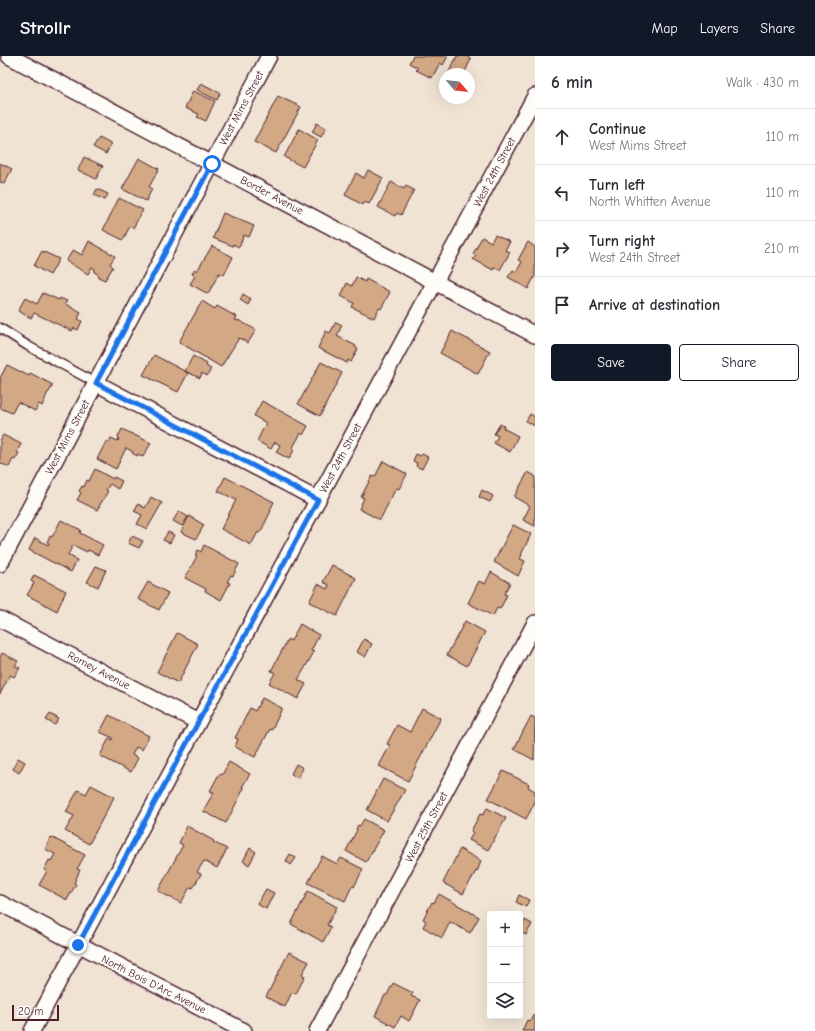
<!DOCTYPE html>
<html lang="en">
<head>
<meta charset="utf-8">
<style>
  :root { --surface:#fff; --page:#f2f2f3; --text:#2b2b33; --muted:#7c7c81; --line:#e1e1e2; --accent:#111827 }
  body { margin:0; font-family:"Comic Neue",sans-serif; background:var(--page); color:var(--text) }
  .controls { position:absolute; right:12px; bottom:12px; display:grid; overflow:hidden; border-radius:4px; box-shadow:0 4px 16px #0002 }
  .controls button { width:36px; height:36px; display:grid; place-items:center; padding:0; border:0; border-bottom:1px solid var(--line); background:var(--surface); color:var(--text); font:20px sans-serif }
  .compass { position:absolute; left:439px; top:12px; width:36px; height:36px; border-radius:50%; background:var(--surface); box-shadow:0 4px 16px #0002; rotate:118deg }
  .scale { position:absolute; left:12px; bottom:10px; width:47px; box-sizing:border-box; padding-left:4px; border:2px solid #4a1f2b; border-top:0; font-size:11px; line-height:14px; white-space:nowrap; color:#4a1f2b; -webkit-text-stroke:3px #fdfcf7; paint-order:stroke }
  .stop { position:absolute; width:12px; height:12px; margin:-9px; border:3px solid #1a73e8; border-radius:50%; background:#fff }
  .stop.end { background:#1a73e8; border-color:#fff; box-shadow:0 1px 4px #0008 }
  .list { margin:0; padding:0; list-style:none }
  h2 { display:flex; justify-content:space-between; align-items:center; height:52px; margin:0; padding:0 16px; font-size:17px }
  h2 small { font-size:13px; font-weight:400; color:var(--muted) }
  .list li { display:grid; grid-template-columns:26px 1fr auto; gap:12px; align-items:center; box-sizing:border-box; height:56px; padding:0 16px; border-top:1px solid var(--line) }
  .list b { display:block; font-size:15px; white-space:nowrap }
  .list p { margin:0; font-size:13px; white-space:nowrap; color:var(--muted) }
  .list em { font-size:13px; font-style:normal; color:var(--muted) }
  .actions { display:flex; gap:8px; padding:12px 16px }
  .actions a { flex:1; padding:9px 0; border:1px solid var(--accent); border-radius:4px; text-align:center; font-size:14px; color:var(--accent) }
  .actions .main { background:var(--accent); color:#fff }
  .icon { flex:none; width:22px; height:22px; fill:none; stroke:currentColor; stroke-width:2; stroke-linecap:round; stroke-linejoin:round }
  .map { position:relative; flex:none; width:535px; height:975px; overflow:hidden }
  header { display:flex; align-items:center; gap:24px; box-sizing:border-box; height:56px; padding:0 20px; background:var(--accent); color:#fff }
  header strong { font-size:19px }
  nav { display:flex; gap:22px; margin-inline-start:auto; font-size:14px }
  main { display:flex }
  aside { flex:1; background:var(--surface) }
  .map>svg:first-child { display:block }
</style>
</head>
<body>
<header>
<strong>Strollr</strong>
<nav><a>Map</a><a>Layers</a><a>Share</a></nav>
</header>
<main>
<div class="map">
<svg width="535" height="975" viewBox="0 0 535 975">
  <rect width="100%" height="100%" fill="#f0e3d4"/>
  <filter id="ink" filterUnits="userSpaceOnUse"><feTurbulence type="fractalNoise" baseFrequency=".025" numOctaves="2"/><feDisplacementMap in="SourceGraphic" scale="8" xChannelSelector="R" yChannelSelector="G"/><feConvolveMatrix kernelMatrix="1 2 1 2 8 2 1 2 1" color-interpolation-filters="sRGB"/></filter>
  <g filter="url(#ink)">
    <path fill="#d2a984" stroke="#4a1f2b" d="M413 0H448L443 9 440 7 432 22 416 14 418 12 409 7Z
      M457 0H466L471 3 464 18H448Z
      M201 27 220 37 217 44 197 34Z
      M193 35 215 45 206 65 197 61 199 58 185 52Z
      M278 40 301 51 276 97 254 86Z
      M317 67 326 72 321 81 312 76Z
      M299 73 318 84 303 111 284 101Z
      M99 82 111 88 106 98 93 91Z
      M84 101 103 110 96 123 78 114Z
      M139 102 159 113 149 131 152 133 146 145 122 133Z
      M0 107 12 113 4 128 0 126Z
      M368 114 383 122 369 148 365 146 363 149 345 139 356 117 364 122Z
      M391 126 404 133 406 130 414 134 401 159 397 157 395 160 378 151Z
      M97 133 108 138 105 144 94 139Z
      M119 142 143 154 133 172 130 170 123 184 103 174Z
      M223 157 254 170 249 181 244 179 239 191 233 188V190L213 182Z
      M495 179 510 186 505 194 510 196 500 214 494 211 493 214 473 203 476 200 473 198 482 181 491 186Z
      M89 185 115 200 110 208 113 211 105 224 98 221 99 219 94 216 95 213 92 211 88 218 66 205 73 194 82 199Z
      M528 186 535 191V220L528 233 508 221 513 214 516 216 522 206 518 204Z
      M212 190 233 201 224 219 219 217 208 238 190 228 195 220 192 218 195 213 197 215Z
      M42 195 59 203 50 219 34 210Z
      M356 221 365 226 366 223 390 236 381 253 379 252 374 262 352 251 354 247 341 240 347 227 352 230Z
      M43 237 59 244 60 242 67 245 65 248 81 256 78 263 82 265 78 274 74 272 72 275 34 257 31 262 18 255 25 242 37 248Z
      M243 238 251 243 248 249 240 244Z
      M202 245 215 253 217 250 237 261 235 264 238 265V264L256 274 248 287 239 282 221 311 179 286Z
      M336 266 342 269 337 280 356 290 355 291 358 293 351 306 348 304 347 307 318 292 326 275 330 277Z
      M452 275 490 295 478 318 440 297Z
      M154 299 188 317 178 336 143 319Z
      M193 300 207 308 206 310 211 313 207 320 202 317 200 322 185 315Z
      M321 306 342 317 320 360 298 348Z
      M7 309 29 320 30 317 53 329 49 336H48L42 350 39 348 35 355 18 346 12 357 0 352V327L1 325 0 322Z
      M262 345 308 370 303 379 301 377 292 393 294 394 289 403 276 396 280 389 275 386 271 393 257 385 266 367 254 360Z
      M530 358 535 361V370L526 365Z
      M500 368 504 370 503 372 518 380 510 396 494 387 498 380 494 378Z
      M122 373 151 387 143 401 138 398 137 400 132 397 133 396 126 392 116 413 97 403 106 386 109 387 111 382 118 385 119 382 118 381Z
      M3 379 21 388 17 396 19 397 15 404 13 403 9 411 0 407V385Z
      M416 398 420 400 422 398 428 401 422 413 416 410 417 407 413 405Z
      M383 405 407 418 399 433 396 432 380 464 359 453 364 442 361 441 372 420 375 421Z
      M95 413 113 423 114 421 122 425 118 433 110 428 106 434 108 435 97 454 77 444 81 437 79 435 82 430 84 431 87 424 89 425Z
      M528 416 535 420V470L523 464 530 450 514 441Z
      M225 421 274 446 270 454 271 455 260 477 258 476 251 489 221 473 236 444 218 435Z
      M482 434 493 440 490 446 479 441Z
      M151 441 162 447 147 473 137 468 142 459 134 455 138 448 145 452Z
      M179 455 188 461 182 470 173 465Z
      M189 460 204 469 196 483 181 476Z
      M61 464 81 474 80 477 103 489 98 499 88 494 87 496 73 489 68 499 77 504 71 516 29 494 35 482 48 489 49 487 47 486 50 480 52 481Z
      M513 469 531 478 521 499H522L520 503 525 505 518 520 494 506Z
      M168 476 174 479 170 487 163 484Z
      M132 480 143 485 139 492 128 487Z
      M204 489 239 508 233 520 231 519 227 526 230 527 221 544 205 535 206 533 185 522 197 500 195 499 198 494 201 496Z
      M332 509 356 522 337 560 309 546 318 528 327 533 329 529 323 526Z
      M96 510 106 514 98 531 87 526Z
      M491 516 510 527 504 538 507 539 500 553 497 552 493 560 468 547 479 525 485 528Z
      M34 519 66 535 57 555 27 539 34 527 31 525Z
      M148 526 168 537 159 554 138 543Z
      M465 565 485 576 467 610 447 599Z
      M300 568 319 579 311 595 314 596 298 624 306 628 298 643 269 627 275 617 271 615 288 583 291 585Z
      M177 577 198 588 178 627 157 616Z
      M364 583 372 588 365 601 357 596Z
      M2 597 18 605 15 610 20 612 14 621 10 619 0 638V601Z
      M262 642 282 652 272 674 270 673 255 701 235 691 238 683 235 682 250 652 255 655Z
      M422 652 441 662 408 725 379 710 390 689 387 688 397 669 410 676Z
      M50 658 59 663 55 669 46 664Z
      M109 659 149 680 142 694 136 691 132 699 138 702 131 716 100 700 109 682 112 684 113 682 100 676Z
      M531 660 535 662 534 704 514 693Z
      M18 702 25 706 19 717 13 713Z
      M229 706 250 718 242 731 244 732 226 767 203 755 214 736 210 735 219 718 222 719Z
      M296 708 303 712 298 722 291 718Z
      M503 715 529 728 528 731 535 735V746L526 763 488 743Z
      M383 723 405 734 387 765 367 754Z
      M91 729 114 741 89 788 65 775 74 760 66 756 78 734 86 738Z
      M487 752 506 762 488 794 469 784 473 777 471 775 480 758 483 759Z
      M364 763 384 774 366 806 346 795 357 774 356 773 358 769 360 770Z
      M187 770 214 785 213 786 227 793 217 812 204 805 197 816 201 818 193 832 190 831 181 847 158 835 183 789 179 787Z
      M51 781 85 799 77 813 80 814 74 827 76 828 67 844 39 829 47 815 44 814 49 804 51 805 55 798 45 793Z
      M250 792 256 796 249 809 243 805Z
      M460 793 481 805 477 816 476 815 463 838 443 827Z
      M290 798 296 802 291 809 286 805Z
      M322 800 337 808 341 802 363 813 354 831 352 830 345 845 308 827Z
      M266 833 274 837 266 853 257 848Z
      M308 835 337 851 327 869 331 871 323 886 291 868Z
      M439 838 479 861 470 877 450 866 442 882 423 871 426 865 423 863 432 846 434 847Z
      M519 839 529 844 526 851 516 846Z
      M525 864 532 868 526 879 520 876Z
      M289 896 309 906 302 918 305 920 296 938 292 936 285 951 266 941Z
      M393 927 413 937 411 940 420 944 409 965 401 960 395 971 375 960 385 939H387Z
      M534 958 535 959V975H522L527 964 530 965Z"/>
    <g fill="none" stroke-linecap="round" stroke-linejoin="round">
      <g stroke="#4a1f2b" stroke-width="11">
        <path id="service" d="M0 272 28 290 96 327"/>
      </g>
      <g stroke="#4a1f2b" stroke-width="18">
        <path id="minor" d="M9 0 535 279
          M96 327 318 444
          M0 508 269 0
          M0 563 198 666
          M0 847 244 975
          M32 975 535 40
          M317 975 535 567"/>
      </g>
      <use href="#service" stroke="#fdfcf7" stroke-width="8"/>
      <use href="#minor" stroke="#fdfcf7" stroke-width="15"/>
    </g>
  </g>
  <g fill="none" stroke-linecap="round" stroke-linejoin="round" filter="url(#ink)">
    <path stroke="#1a73e8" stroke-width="5" d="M78 889 318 444 96 327 212 108"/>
  </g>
  <g text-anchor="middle" stroke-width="4" stroke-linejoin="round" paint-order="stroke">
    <g font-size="11" fill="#4a1f2b" stroke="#fdfcf7">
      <text transform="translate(241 52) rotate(-62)" y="4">West Mims Street</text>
      <text transform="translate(494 116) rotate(-62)" y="4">West 24th Street</text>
      <text transform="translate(272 139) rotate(28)" y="4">Border Avenue</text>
      <text transform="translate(67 381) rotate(-62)" y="4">West Mims Street</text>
      <text transform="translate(340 402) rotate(-62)" y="4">West 24th Street</text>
      <text transform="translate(99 614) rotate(28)" y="4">Ramey Avenue</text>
      <text transform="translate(426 771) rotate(-62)" y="4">West 25th Street</text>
      <text transform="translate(154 928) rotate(27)" y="4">North Bois D'Arc Avenue</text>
    </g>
  </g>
</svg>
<div class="controls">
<button>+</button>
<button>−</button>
<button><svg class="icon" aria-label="layers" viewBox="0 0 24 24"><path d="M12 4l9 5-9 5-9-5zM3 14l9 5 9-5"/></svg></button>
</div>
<svg class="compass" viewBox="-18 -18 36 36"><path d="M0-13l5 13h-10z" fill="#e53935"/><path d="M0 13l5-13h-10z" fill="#7c7c81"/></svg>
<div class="scale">20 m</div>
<div class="stop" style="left:212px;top:108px"></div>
<div class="stop end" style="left:78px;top:889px"></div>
</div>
<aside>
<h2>6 min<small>Walk · 430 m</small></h2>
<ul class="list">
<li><svg class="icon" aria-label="ahead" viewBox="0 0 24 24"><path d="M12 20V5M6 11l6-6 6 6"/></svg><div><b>Continue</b><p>West Mims Street</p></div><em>110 m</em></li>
<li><svg class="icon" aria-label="left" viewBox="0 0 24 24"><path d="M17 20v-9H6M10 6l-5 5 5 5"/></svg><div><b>Turn left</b><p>North Whitten Avenue</p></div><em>110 m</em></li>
<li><svg class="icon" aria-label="right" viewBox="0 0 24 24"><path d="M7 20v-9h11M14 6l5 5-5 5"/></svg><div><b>Turn right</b><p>West 24th Street</p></div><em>210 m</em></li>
<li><svg class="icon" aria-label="arrive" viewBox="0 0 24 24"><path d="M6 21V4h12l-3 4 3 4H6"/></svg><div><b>Arrive at destination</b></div></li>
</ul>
<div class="actions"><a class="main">Save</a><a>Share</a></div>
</aside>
</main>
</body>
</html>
